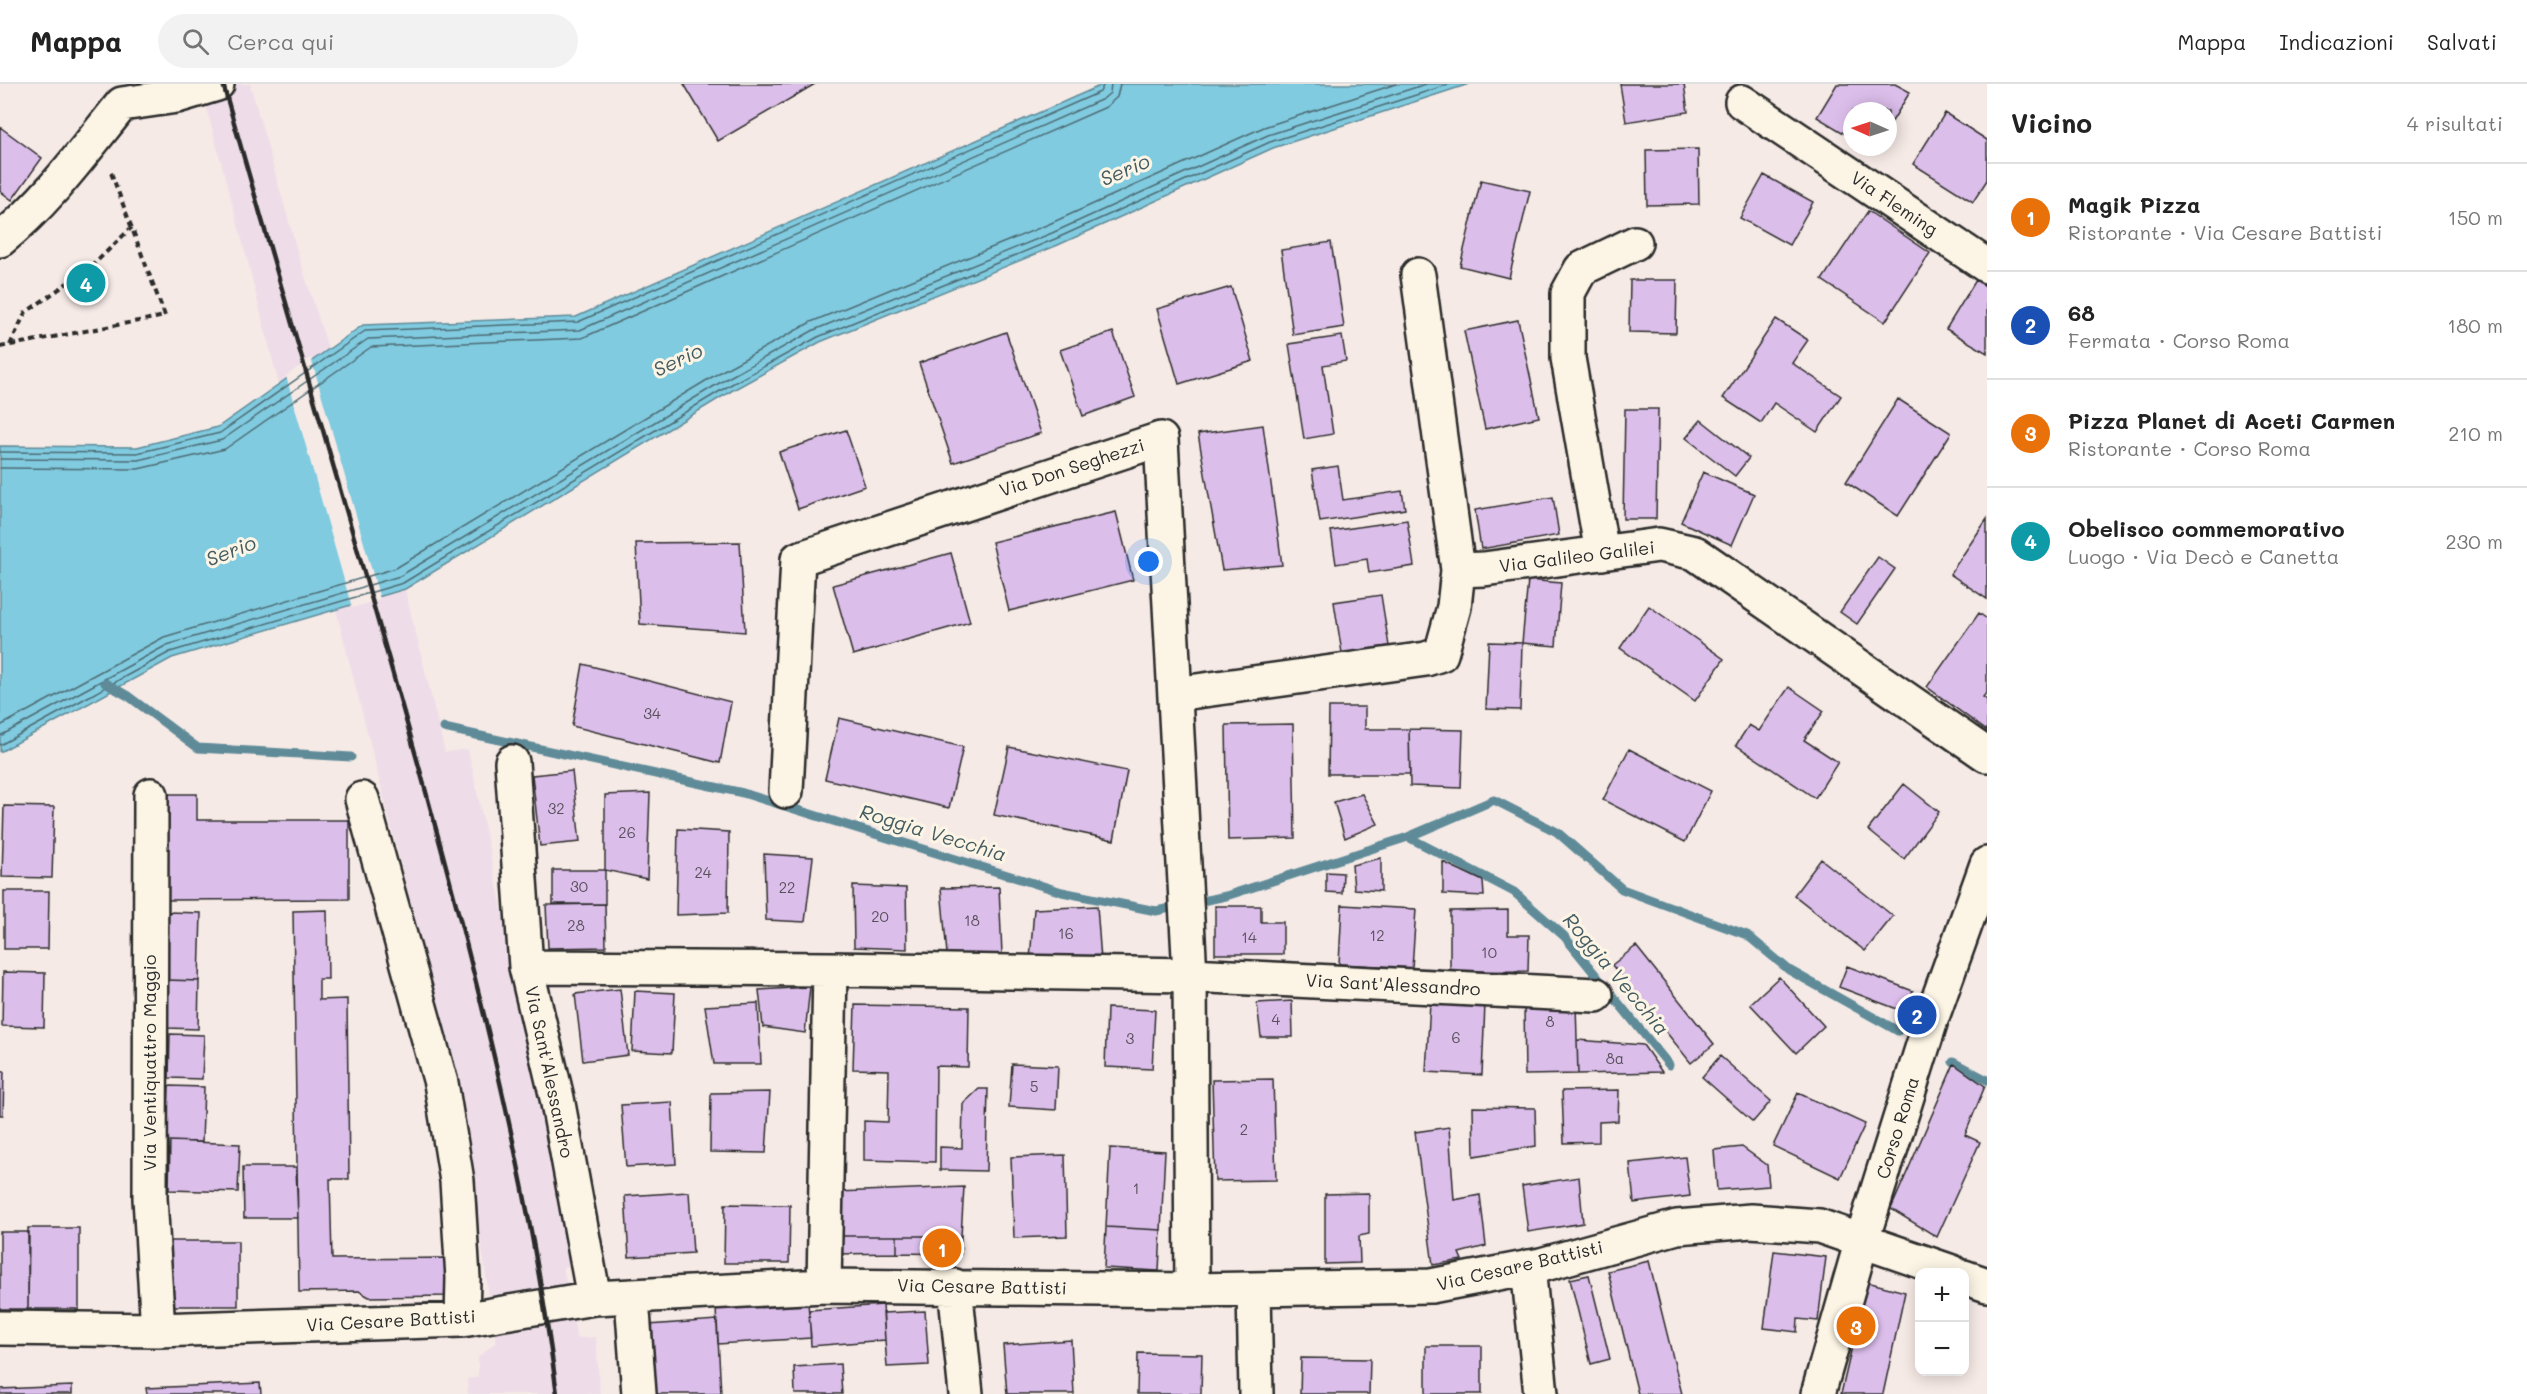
<!DOCTYPE html>
<html lang="it">
<head>
<meta charset="utf-8">
<style>
  :root { --surface:#fff; --page:#f2f2f2; --text:#222; --muted:#767676; --line:#e0e0e0; --accent:#2563eb }
  body { margin:0; font-family:Mali,sans-serif; background:var(--page); color:var(--text) }
  .controls { position:absolute; right:18px; bottom:18px; display:grid; overflow:hidden; border-radius:12px; box-shadow:0 3px 15px #0003 }
  .controls button { width:54px; height:54px; display:grid; place-items:center; padding:0; border:0; border-bottom:2px solid var(--line); background:var(--surface); color:var(--text); font:30px sans-serif }
  .compass { position:absolute; left:1843px; top:18px; width:54px; height:54px; border-radius:50%; background:var(--surface); box-shadow:0 3px 15px #0003; rotate:273deg }
  .you { position:absolute; left:1149px; top:478px; width:21px; height:21px; margin:-15px; border:4px solid #fff; border-radius:50%; background:#1a73e8; box-shadow:0 0 0 9px #1a73e833 }
  .badge { display:grid; place-items:center; width:39px; height:39px; border-radius:50%; background:var(--accent); color:#fff; font-size:20px; font-weight:700 }
  .pin { position:absolute; translate:-50% -50%; border:3px solid #fff; box-shadow:0 2px 6px #0006 }
  .list { margin:0; padding:0; list-style:none }
  h2 { display:flex; justify-content:space-between; align-items:center; height:78px; margin:0; padding:0 24px; font-size:26px }
  h2 small { font-size:20px; font-weight:400; color:var(--muted) }
  .list li { display:grid; grid-template-columns:39px 1fr auto; gap:18px; align-items:center; box-sizing:border-box; height:108px; padding:0 24px; border-top:2px solid var(--line) }
  .list b { display:block; font-size:22px; white-space:nowrap }
  .list p { margin:0; font-size:20px; white-space:nowrap; color:var(--muted) }
  .list em { font-size:20px; font-style:normal; color:var(--muted) }
  .icon { flex:none; width:33px; height:33px; fill:none; stroke:currentColor; stroke-width:2; stroke-linecap:round; stroke-linejoin:round }
  .map { position:relative; flex:none; width:1987px; height:1310px; overflow:hidden }
  header { display:flex; align-items:center; gap:36px; box-sizing:border-box; height:84px; padding:0 30px; background:var(--surface); border-bottom:2px solid var(--line) }
  header strong { font-size:28px }
  nav { display:flex; gap:33px; margin-inline-start:auto; font-size:21px }
  .search { width:420px; height:54px; background:var(--page); display:flex; align-items:center; gap:15px; box-sizing:border-box; padding:0 21px; border-radius:33px; color:var(--muted); font-size:22px }
  main { display:flex }
  aside { flex:1; background:var(--surface) }
  .map>svg:first-child { display:block }
</style>
</head>
<body>
<header>
<strong>Mappa</strong>
<div class="search"><svg class="icon" aria-label="search" viewBox="0 0 24 24"><circle cx="10" cy="10" r="6"/><path d="M15 15l6 6"/></svg>Cerca qui</div>
<nav><a>Mappa</a><a>Indicazioni</a><a>Salvati</a></nav>
</header>
<main>
<div class="map">
<svg width="1987" height="1310" viewBox="0 0 1987 1310">
  <rect width="100%" height="100%" fill="#f6eae6"/>
  <filter id="ink" filterUnits="userSpaceOnUse"><feTurbulence type="fractalNoise" baseFrequency=".0167" numOctaves="2"/><feDisplacementMap in="SourceGraphic" scale="12" xChannelSelector="R" yChannelSelector="G"/><feConvolveMatrix kernelMatrix="1 2 1 2 8 2 1 2 1" color-interpolation-filters="sRGB"/></filter>
  <g filter="url(#ink)">
    <path fill="#eedde8" d="M200 0H250L299 173 405 505 445 668 468 665 577 1179 563 1183 577 1254 596 1253 600 1310H468L467 1295 478 1293V1273L496 1258 458 1006 247 175Z"/>
    <path fill="#80cbe0" stroke="#5e8b98" stroke-width="1.5" d="M1104 0H1469L1273 64 1058 161 820 258 733 306 405 505 172 574 0 668V362L137 363 218 343 363 241 576 233Z"/>
    <path fill="#f6eae6" d="M311 274 380 515 352 524 286 292Z"/>
    <g fill="none" stroke-linecap="round" stroke-linejoin="round">
      <path stroke="#4d6b73" stroke-width="1.5" d="M0 368 137 369 220 349 365 247 578 238 1100 8 1104 0
        M0 375 138 376 222 356 368 255 580 246 1103 15 1110 9 1111 0
        M0 384 138 385 225 365 371 263 582 254 1106 23 1117 13 1120 0
        M0 642 164 553 396 484 722 287 811 238 1049 140 1264 43 1396 0
        M0 652 167 561 400 492 726 295 814 246 1052 149 1268 51 1426 0
        M0 661 170 568 403 499 730 301 818 253 1055 155 1270 58 1450 0"/>
      <path stroke="#5e8b98" stroke-width="9" d="M105 599 128 612 198 664 351 673
        M444 644 743 709 1062 808 1156 827 1180 822
        M1408 753 1494 716 1557 748 1622 805 1747 851 1789 886 1898 947
        M1193 819 1226 812 1408 753 1514 808 1564 852 1669 981
        M1953 978 1987 996"/>
    </g>
    <path fill="#dcbeeb" stroke="#2b2b2b" stroke-width="1.5" d="M684 0H815L718 57Z
      M1620 0H1684L1688 28 1626 38Z
      M1837 0H1895L1910 8 1888 44V27H1852V54L1817 33Z
      M1945 29 1987 56V96L1973 118 1913 80Z
      M0 43 42 74 12 116 0 107Z
      M1698 65 1699 120 1647 121 1646 66Z
      M1764 91 1813 118 1789 161 1740 134Z
      M1481 96 1530 107 1509 194 1460 182Z
      M1868 127 1930 169 1885 238 1822 196Z
      M1331 158 1344 243 1293 251 1281 166Z
      M1630 196H1677L1676 249 1629 248Z
      M1976 196 1987 203V269L1946 245Z
      M1231 203 1253 277 1179 300 1157 225Z
      M1776 235 1808 256 1792 279 1841 312 1817 348 1774 319 1761 339 1723 314Z
      M1518 236 1539 333 1485 345 1464 247Z
      M1006 248 1041 349 953 379 919 279Z
      M1113 248 1135 313 1083 332 1060 266Z
      M1342 252 1346 277 1323 281 1333 350 1304 355 1289 260Z
      M1898 315 1951 349 1898 432 1846 398Z
      M1625 325H1658L1656 435H1623Z
      M1701 336 1749 374 1735 392 1686 354Z
      M1263 341 1282 481 1222 486 1198 350Z
      M846 346 865 402 798 425 779 368Z
      M1338 382 1343 416 1402 407 1405 425 1320 438 1312 386Z
      M1703 388 1754 410 1732 461 1681 438Z
      M1553 413 1559 451 1481 465 1475 426Z
      M1116 428 1133 496 1009 527 992 458Z
      M1987 435V515L1950 490Z
      M1407 436 1414 482 1369 489 1367 475 1336 480 1331 447Z
      M740 458 745 548 640 540 636 459Z
      M951 469 970 538 853 571 833 501Z
      M1878 473 1895 485 1857 540 1840 528Z
      M1528 496 1561 499 1556 562 1522 559Z
      M1381 511 1389 562 1342 569 1334 518Z
      M1649 522 1724 575 1695 617 1620 564Z
      M1979 529 1987 535V608L1983 613 1987 616V647L1927 603Z
      M1489 558 1522 559 1520 626 1486 625Z
      M583 580 731 618 720 679 572 642Z
      M1789 603 1824 627 1804 656 1838 678 1815 714 1736 661 1749 641 1759 647Z
      M1329 623H1365V645H1409L1410 690H1328Z
      M839 634 963 663 949 724 825 695Z
      M1293 640 1295 754 1228 756 1226 641Z
      M1409 645 1463 646 1461 704 1410 702Z
      M1009 663 1127 687 1114 756 994 731Z
      M1629 665 1711 707 1685 758 1603 716Z
      M572 687 580 758 540 762 532 691Z
      M1904 700 1939 728 1904 775 1868 746Z
      M650 709 647 795 605 786V711Z
      M165 710H197V736H349V815L166 816Z
      M1362 710 1378 740 1345 754 1334 718Z
      M4 722 54 723 52 794 2 793Z
      M678 745 729 748 728 829 676 831Z
      M764 770 813 773 805 838 766 836Z
      M1381 774V807L1354 805 1352 781Z
      M1821 775 1893 832 1865 867 1794 811Z
      M1443 778 1483 797 1484 812 1443 810Z
      M553 786H605V820H553Z
      M1326 788 1343 789 1342 809 1326 808Z
      M853 802 906 804 907 865 854 863Z
      M999 803 1002 870H947L941 804Z
      M4 807H49L48 865H4Z
      M605 820 606 863 548 864 546 821Z
      M1342 821 1416 825 1412 884 1339 880Z
      M1097 822 1101 876H1030L1034 825Z
      M1215 822H1261V838H1283V870H1215Z
      M327 826 328 895H319V916L347 915 349 1095H330L332 1175 449 1174 450 1212 369 1213 359 1207 299 1208 293 827Z
      M1508 826V851H1529L1528 887 1450 888V827Z
      M168 828 201 829 199 897 166 896Z
      M1636 862 1714 960 1691 979 1612 881Z
      M1847 882 1913 907 1905 928 1839 903Z
      M3 888 45 889 44 943 2 942Z
      M1779 893 1824 942 1796 969 1750 920Z
      M168 896 199 897 198 945 167 944Z
      M810 903 805 949 763 943 759 906Z
      M620 905 628 971 583 977 575 910Z
      M635 907 675 909 672 969 632 967Z
      M1292 917 1293 953H1261L1257 919Z
      M1430 918 1485 920 1482 991 1426 988Z
      M758 919 761 980H714L705 922Z
      M1576 920 1578 990 1525 991 1524 921Z
      M855 921 969 923 968 983 936 982 935 1078 864 1076V1037L888 1038 889 986 853 985Z
      M1107 924 1155 926 1152 985 1105 983Z
      M170 950 204 951 202 995 169 994Z
      M1577 956 1643 961 1662 988 1578 990Z
      M1720 972 1771 1017 1753 1038 1702 993Z
      M1012 980 1058 982 1056 1026 1009 1023Z
      M1954 980 1985 1002 1965 1051 1980 1058 1937 1153 1891 1125Z
      M0 987H4L3 1031H0Z
      M1273 995 1276 1096 1215 1097 1212 996Z
      M169 1002 204 1003 202 1058 167 1057Z
      M979 1005H988L986 1087 940 1086V1063L962 1064 963 1020Z
      M1619 1006 1618 1037 1599 1038V1058L1564 1059 1562 1007Z
      M770 1008 766 1069 710 1068 711 1009Z
      M1798 1009 1865 1040 1840 1094 1773 1062Z
      M672 1018 676 1080 626 1083 621 1021Z
      M1473 1023 1535 1024 1536 1062 1474 1072Z
      M1449 1043 1454 1116 1480 1111 1486 1162 1459 1169 1462 1176 1433 1181 1415 1048Z
      M170 1057 240 1060 238 1108 169 1106Z
      M1742 1063 1767 1081 1769 1102 1717 1106 1714 1066Z
      M1110 1064 1165 1067 1161 1146 1106 1143Z
      M1065 1071 1067 1152 1014 1154 1011 1073Z
      M1685 1073 1690 1112 1634 1119 1630 1079Z
      M243 1083H296L298 1134H244Z
      M1579 1093 1583 1139 1528 1148 1522 1102Z
      M964 1103 961 1152H837V1108Z
      M689 1108 693 1169 629 1173 625 1112Z
      M1369 1109V1150L1359 1152 1360 1179 1325 1180V1110Z
      M725 1120 790 1121 789 1179H724Z
      M1106 1143 1161 1146 1159 1187 1104 1184Z
      M28 1144H79V1225H28Z
      M0 1148H29L28 1225H0Z
      M837 1152H897V1169L837 1170Z
      M897 1152H961V1170L897 1169Z
      M169 1157H238V1222H170Z
      M1774 1167 1826 1173 1818 1237 1798 1235 1797 1248 1764 1244Z
      M1649 1177 1682 1310H1638L1608 1187Z
      M1589 1191 1610 1275 1591 1280 1570 1195Z
      M1867 1198 1905 1208 1883 1310H1841Z
      M808 1219 811 1254 718 1260 716 1225Z
      M883 1221 885 1256 811 1262 809 1226Z
      M925 1227 929 1281 887 1283 883 1229Z
      M717 1236 721 1310H653L648 1241Z
      M1071 1256 1074 1310H1007L1003 1261Z
      M1426 1262H1482V1310H1426Z
      M1138 1269 1202 1270 1201 1310H1137Z
      M1301 1274 1370 1275 1369 1310H1300Z
      M840 1280 842 1310H795L794 1283Z
      M260 1299 261 1310H147L146 1304Z
      M72 1302V1310H0V1305Z"/>
    <g fill="none" stroke-linecap="round" stroke-linejoin="round">
      <g stroke="#2b2b2b" stroke-width="38">
        <path id="minor" d="M1742 18 1987 182
          M0 156C47 118 84 67 122 20L177 12 217 0
          M1418 191 1458 486
          M1602 469 1568 274V209L1581 185 1635 159
          M1175 610 1426 575 1441 570 1454 523 1458 486 1484 485 1659 461 1695 469 1987 671
          M512 678 526 883
          M786 707 798 475 1161 355 1190 891 1192 1206
          M151 711 150 1114 158 1246
          M362 715 441 999 457 1097 463 1194 462 1236
          M830 885 1190 891 1596 911
          M1528 1183 1541 1310
          M1964 1193 1987 1201
          M955 1202 966 1310
          M1254 1205 1256 1310
          M594 1214 557 1014 526 883 830 885 824 1202
          M632 1214 639 1310
          M0 1244 158 1246 462 1236 594 1214 824 1202 1192 1206 1431 1202 1541 1181 1677 1143 1751 1137 1819 1142 1952 1188
          M1818 1310 1862 1156 1931 936 1987 780"/>
      </g>
      <path stroke="#2b2b2b" stroke-width="4" stroke-dasharray="6 4.5" stroke-linecap="butt" d="M10 261 25 229 93 181 132 143
        M0 263 165 232 110 86"/>
      <use href="#minor" stroke="#fcf5e5" stroke-width="33"/>
      <path stroke="#2b2b2b" stroke-width="4.5" d="M223 0C291 240 363 478 429 719 482 914 531 1109 557 1310"/>
    </g>
  </g>
  <g text-anchor="middle" stroke-width="6" stroke-linejoin="round" paint-order="stroke">
    <g font-size="15" fill="#57505b">
      <text x="652" y="635">34</text>
      <text x="556" y="730">32</text>
      <text x="627" y="754">26</text>
      <text x="703" y="794">24</text>
      <text x="579" y="808">30</text>
      <text x="787" y="809">22</text>
      <text x="880" y="838">20</text>
      <text x="972" y="842">18</text>
      <text x="576" y="847">28</text>
      <text x="1066" y="855">16</text>
      <text x="1377" y="857">12</text>
      <text x="1249" y="859">14</text>
      <text x="1489" y="874">10</text>
      <text x="1276" y="941">4</text>
      <text x="1550" y="943">8</text>
      <text x="1456" y="959">6</text>
      <text x="1130" y="960">3</text>
      <text x="1615" y="980">8a</text>
      <text x="1034" y="1008">5</text>
      <text x="1244" y="1051">2</text>
      <text x="1136" y="1110">1</text>
    </g>
    <g font-size="18" fill="#2b2b2b" stroke="#fcf5e5">
      <text transform="translate(1894 120) rotate(34)" y="6">Via Fleming</text>
      <text transform="translate(1072 384) rotate(-18)" y="6">Via Don Seghezzi</text>
      <text transform="translate(1577 473) rotate(-7)" y="6">Via Galileo Galilei</text>
      <text transform="translate(1393 901) rotate(3)" y="6">Via Sant'Alessandro</text>
      <text transform="translate(150 979) rotate(-90)" y="6">Via Ventiquattro Maggio</text>
      <text transform="translate(549 988) rotate(78)" y="6">Via Sant'Alessandro</text>
      <text transform="translate(1898 1044) rotate(-73)" y="6">Corso Roma</text>
      <text transform="translate(1520 1182) rotate(-13)" y="6">Via Cesare Battisti</text>
      <text transform="translate(982 1203) rotate(1)" y="6">Via Cesare Battisti</text>
      <text transform="translate(391 1237) rotate(-3)" y="6">Via Cesare Battisti</text>
    </g>
    <g font-size="20" font-style="italic" fill="#445b61" stroke="#fcf5e5">
      <text transform="translate(1125 86) rotate(-23)" y="7">Serio</text>
      <text transform="translate(678 276) rotate(-25)" y="7">Serio</text>
      <text transform="translate(231 467) rotate(-21)" y="7">Serio</text>
      <text transform="translate(933 749) rotate(17)" y="7">Roggia Vecchia</text>
      <text transform="translate(1616 890) rotate(50)" y="7">Roggia Vecchia</text>
    </g>
  </g>
</svg>
<div class="controls">
<button>+</button>
<button>−</button>
</div>
<svg class="compass" viewBox="-18 -18 36 36"><path d="M0-13l5 13h-10z" fill="#e53935"/><path d="M0 13l5-13h-10z" fill="#767676"/></svg>
<div class="you"></div>
<div class="pin badge" style="left:942px;top:1164px;background:#e8710a">1</div>
<div class="pin badge" style="left:1917px;top:931px;background:#1a4fb4">2</div>
<div class="pin badge" style="left:1856px;top:1242px;background:#e8710a">3</div>
<div class="pin badge" style="left:86px;top:199px;background:#0f9aa8">4</div>
</div>
<aside>
<h2>Vicino<small>4 risultati</small></h2>
<ul class="list">
<li><span class="badge" style="background:#e8710a">1</span><div><b>Magik Pizza</b><p>Ristorante · Via Cesare Battisti</p></div><em>150 m</em></li>
<li><span class="badge" style="background:#1a4fb4">2</span><div><b>68</b><p>Fermata · Corso Roma</p></div><em>180 m</em></li>
<li><span class="badge" style="background:#e8710a">3</span><div><b>Pizza Planet di Aceti Carmen</b><p>Ristorante · Corso Roma</p></div><em>210 m</em></li>
<li><span class="badge" style="background:#0f9aa8">4</span><div><b>Obelisco commemorativo</b><p>Luogo · Via Decò e Canetta</p></div><em>230 m</em></li>
</ul>
</aside>
</main>
</body>
</html>
